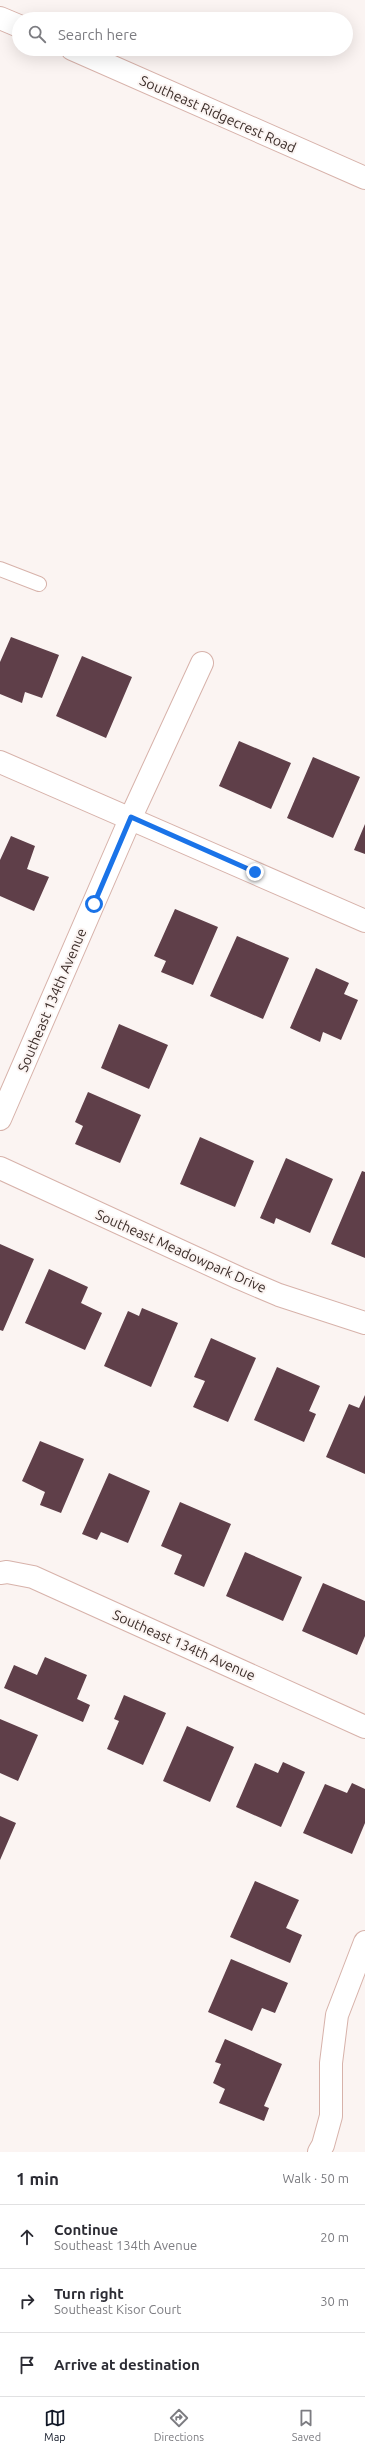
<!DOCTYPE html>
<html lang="en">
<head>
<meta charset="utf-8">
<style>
  :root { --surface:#fff; --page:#f2f2f3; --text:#2b2b33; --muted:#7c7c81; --line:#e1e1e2; --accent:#111827 }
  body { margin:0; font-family:Ubuntu,sans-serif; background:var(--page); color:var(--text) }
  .stop { position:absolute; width:12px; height:12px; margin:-9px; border:3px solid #1a73e8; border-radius:50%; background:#fff }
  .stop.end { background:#1a73e8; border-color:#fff; box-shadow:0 1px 4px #0008 }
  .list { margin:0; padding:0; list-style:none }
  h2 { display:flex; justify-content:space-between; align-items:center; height:52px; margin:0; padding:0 16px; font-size:17px }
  h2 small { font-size:13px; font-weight:400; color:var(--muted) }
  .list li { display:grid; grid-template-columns:26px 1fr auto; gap:12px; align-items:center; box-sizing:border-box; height:64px; padding:0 16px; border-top:1px solid var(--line) }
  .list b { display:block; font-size:15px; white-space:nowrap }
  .list p { margin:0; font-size:13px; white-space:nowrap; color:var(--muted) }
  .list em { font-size:13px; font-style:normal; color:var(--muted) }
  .icon { flex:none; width:22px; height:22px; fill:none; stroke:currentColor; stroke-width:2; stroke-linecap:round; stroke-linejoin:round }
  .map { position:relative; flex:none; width:365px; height:2152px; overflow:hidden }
  .search { position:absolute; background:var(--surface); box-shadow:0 4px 16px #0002; left:12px; right:12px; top:12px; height:44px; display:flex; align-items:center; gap:10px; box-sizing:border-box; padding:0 14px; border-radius:22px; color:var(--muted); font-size:15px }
  .sheet { height:244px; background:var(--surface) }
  nav { display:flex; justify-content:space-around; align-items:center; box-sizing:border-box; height:56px; border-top:1px solid var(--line); background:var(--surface); font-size:11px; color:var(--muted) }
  nav a { display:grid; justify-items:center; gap:2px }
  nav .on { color:var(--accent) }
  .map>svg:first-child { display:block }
</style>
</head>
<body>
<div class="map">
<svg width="365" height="2152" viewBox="0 0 365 2152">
  <rect width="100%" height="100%" fill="#fbf4f2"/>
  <path fill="#5f3f49" d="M11 637 59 655 42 698 25 692 22 703 0 694V662Z
    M82 656 132 677 106 738 56 716Z
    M239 741 291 763 271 809 219 786Z
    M313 757 360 777 333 838 287 818Z
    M365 824V854L354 850Z
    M11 836 35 846 27 869 49 877 34 911 0 896V860Z
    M175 909 218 927 193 985 161 972 166 961 154 956Z
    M237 936 289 958 263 1019 210 996Z
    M316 968 349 983 344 994 358 1000 341 1040 323 1032 320 1042 290 1028Z
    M119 1024 168 1045 149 1089 101 1068Z
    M88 1092 141 1115 120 1163 75 1144 83 1126 75 1122Z
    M200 1137 254 1161 235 1207 180 1184Z
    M286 1158 333 1179 310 1233 276 1218 274 1224 260 1218Z
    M362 1171 365 1172V1258L331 1244Z
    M0 1244 34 1259 3 1331 0 1330Z
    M49 1269 88 1287 81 1303 102 1313 85 1350 25 1323Z
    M142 1308 178 1323 151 1387 104 1366 128 1311 139 1316Z
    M211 1338 256 1358 228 1422 193 1407 205 1381 194 1377Z
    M277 1367 320 1386 309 1411 316 1414 304 1442 254 1420Z
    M365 1395V1474L326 1457 349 1404 359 1408Z
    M40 1441 84 1459 61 1513 40 1505 45 1492 22 1481Z
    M109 1473 150 1491 128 1543 101 1532 97 1540 82 1534Z
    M180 1502 231 1524 204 1587 174 1574 182 1555 161 1546Z
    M245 1552 302 1577 283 1621 226 1596Z
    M323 1583 365 1601V1636L357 1655 302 1631Z
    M45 1657 87 1675 77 1699 90 1705 83 1722 4 1688 14 1665 37 1675Z
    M124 1695 166 1713 143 1765 107 1749 119 1721 114 1719Z
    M0 1719 38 1735 18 1781 0 1773Z
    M187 1726 234 1747 210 1802 163 1781Z
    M283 1762 305 1772 281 1827 236 1807 255 1763 278 1773Z
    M352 1783 365 1789V1823L352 1854 303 1833 325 1784 347 1793Z
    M0 1816 16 1823 0 1860Z
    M255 1881 299 1900 286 1928 302 1935 290 1963 230 1937Z
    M231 1959 288 1983 275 2013 262 2008 252 2031 208 2012Z
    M225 2039 282 2064 264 2106 269 2108 264 2121 219 2103 225 2089 213 2083 221 2064 215 2062Z"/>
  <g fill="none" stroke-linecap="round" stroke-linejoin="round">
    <g stroke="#d7b2aa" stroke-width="16">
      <path id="service" d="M0 569 39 584"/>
    </g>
    <g stroke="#d7b2aa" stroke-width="24">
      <path id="minor" d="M0 762 365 921
        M0 1119 131 817 202 663
        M0 1168 239 1278 279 1295 365 1323
        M0 1573 7 1572 33 1577 365 1727
        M319 2152 323 2145 331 2116V2063L337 2015 365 1942"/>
    </g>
    <g stroke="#d7b2aa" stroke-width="24">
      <path id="tertiary" d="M0 18 19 26
        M72 49 365 178"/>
    </g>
    <use href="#service" stroke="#fff" stroke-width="14"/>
    <use href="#minor" stroke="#fff" stroke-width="22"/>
    <use href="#tertiary" stroke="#fff" stroke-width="22"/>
  </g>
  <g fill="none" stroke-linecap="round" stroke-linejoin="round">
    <path stroke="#1a73e8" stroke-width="5" d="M94 904 131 817 255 872"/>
  </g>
  <g text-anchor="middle" stroke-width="4" stroke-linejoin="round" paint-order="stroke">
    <g font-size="14" fill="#3c2e2a" stroke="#fbf4f2">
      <text transform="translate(218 114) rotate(24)" y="5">Southeast Ridgecrest Road</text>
      <text transform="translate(52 1000) rotate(-67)" y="5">Southeast 134th Avenue</text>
      <text transform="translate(181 1251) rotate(24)" y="5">Southeast Meadowpark Drive</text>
      <text transform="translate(184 1645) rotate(24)" y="5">Southeast 134th Avenue</text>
    </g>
  </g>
</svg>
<div class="stop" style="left:94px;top:904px"></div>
<div class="stop end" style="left:255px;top:872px"></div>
<div class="search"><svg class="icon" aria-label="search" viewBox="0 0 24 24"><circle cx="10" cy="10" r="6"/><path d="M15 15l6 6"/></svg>Search here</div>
</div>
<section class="sheet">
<h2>1 min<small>Walk · 50 m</small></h2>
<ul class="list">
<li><svg class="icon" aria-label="ahead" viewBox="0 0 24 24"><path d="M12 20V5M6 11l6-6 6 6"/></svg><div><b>Continue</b><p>Southeast 134th Avenue</p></div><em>20 m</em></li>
<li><svg class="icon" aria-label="right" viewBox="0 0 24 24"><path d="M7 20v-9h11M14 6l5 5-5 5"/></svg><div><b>Turn right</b><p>Southeast Kisor Court</p></div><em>30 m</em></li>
<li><svg class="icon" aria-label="arrive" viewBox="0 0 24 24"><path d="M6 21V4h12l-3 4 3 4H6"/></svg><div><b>Arrive at destination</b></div></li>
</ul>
</section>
<nav>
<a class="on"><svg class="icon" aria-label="map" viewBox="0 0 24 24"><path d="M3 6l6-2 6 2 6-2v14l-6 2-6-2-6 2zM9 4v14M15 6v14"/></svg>Map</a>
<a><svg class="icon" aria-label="directions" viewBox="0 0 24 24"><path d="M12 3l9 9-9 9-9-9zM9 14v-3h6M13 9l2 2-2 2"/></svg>Directions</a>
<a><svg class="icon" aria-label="saved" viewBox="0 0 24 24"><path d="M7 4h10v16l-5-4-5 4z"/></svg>Saved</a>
</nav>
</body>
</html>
